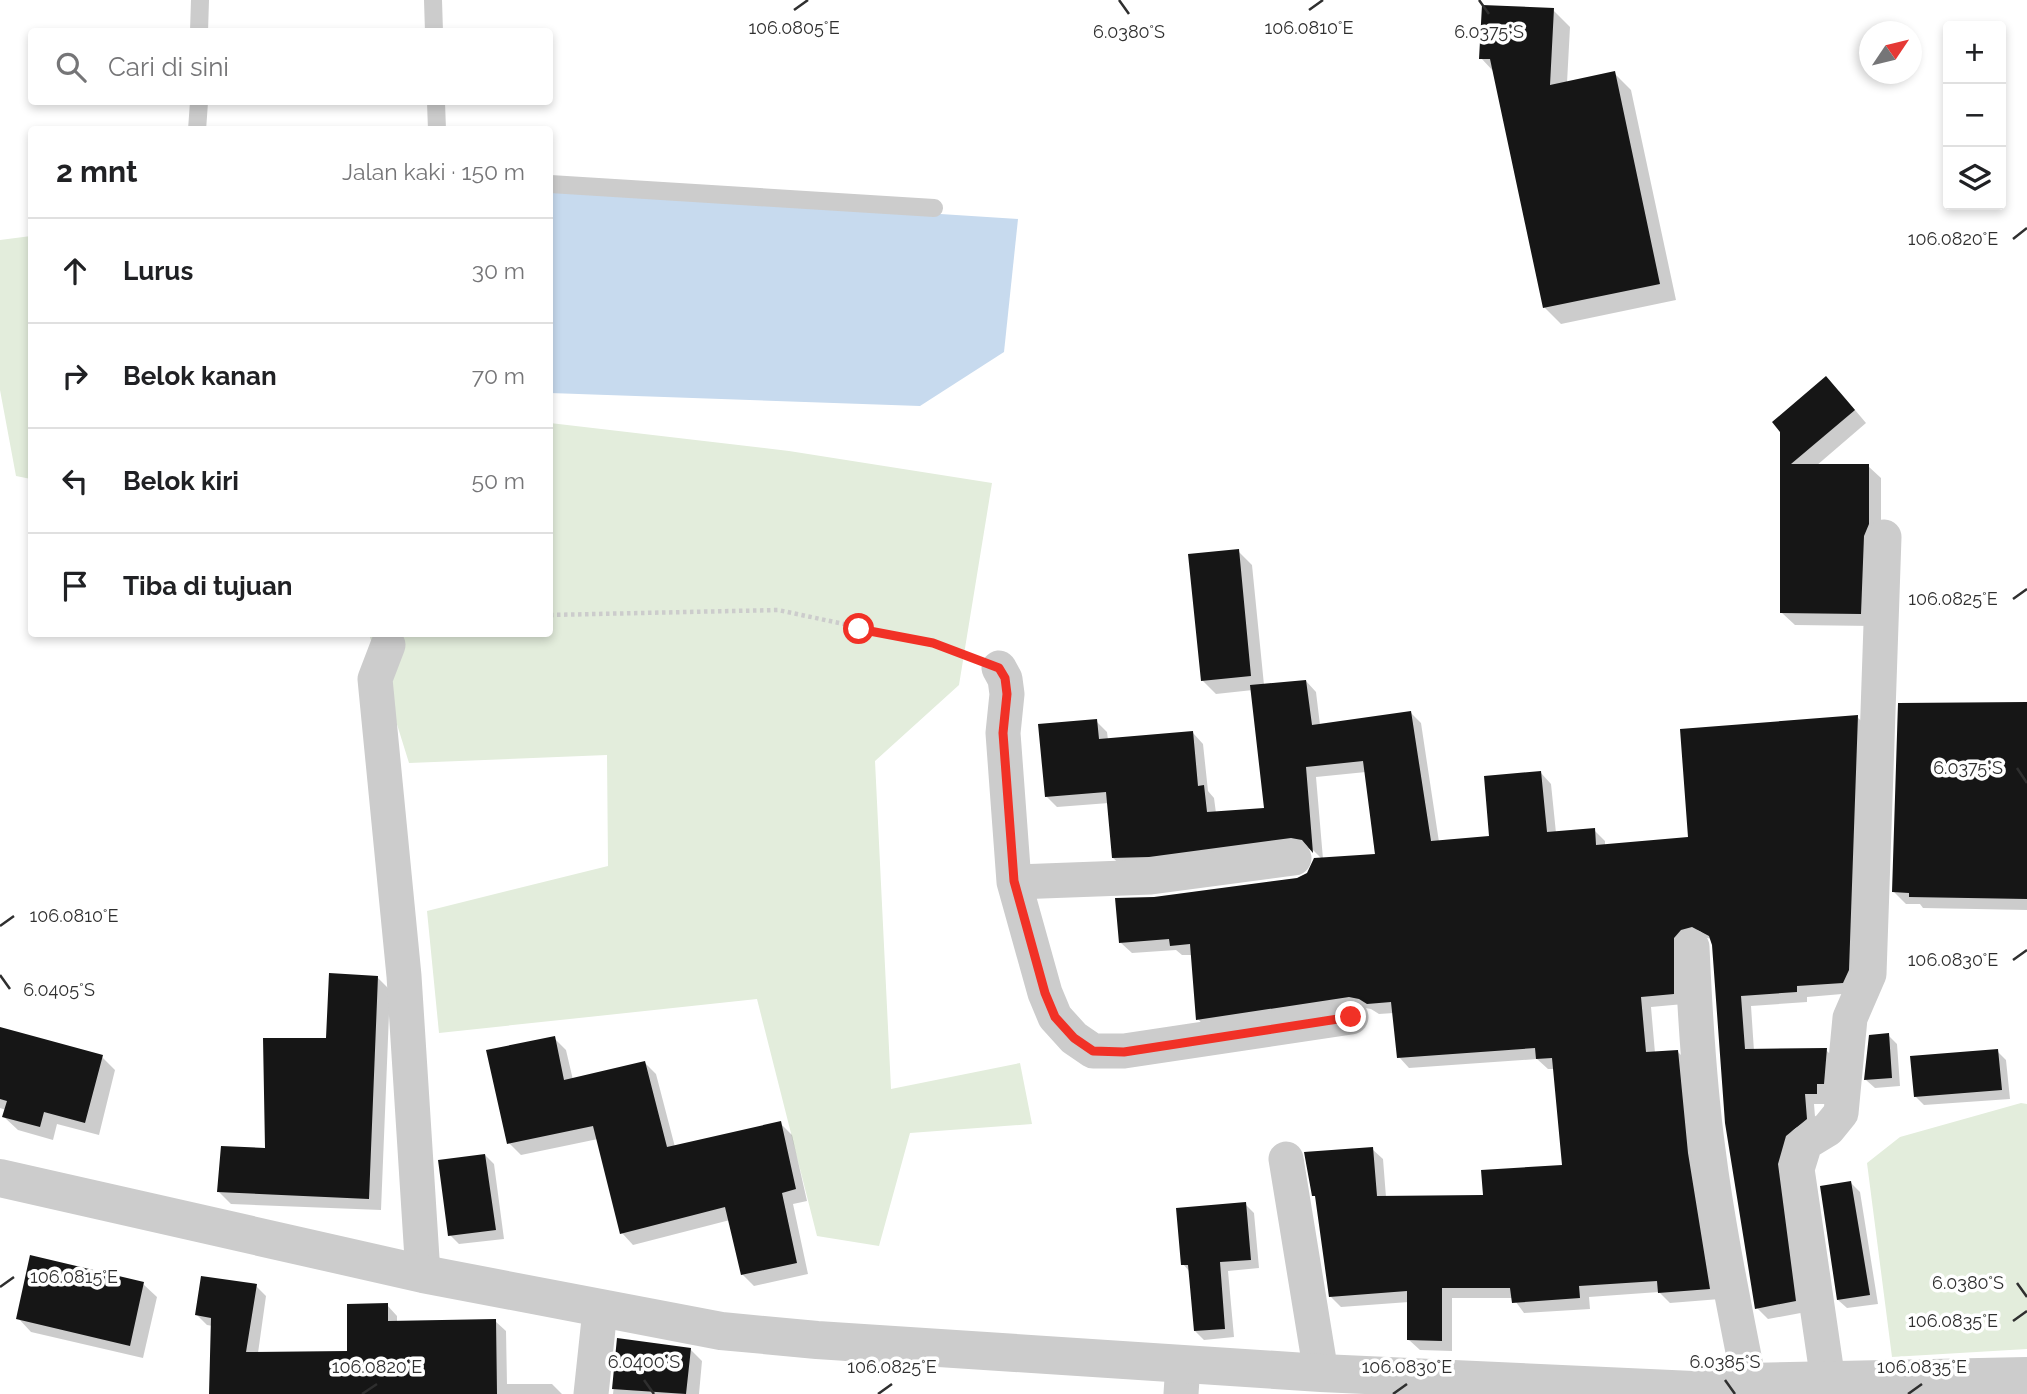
<!DOCTYPE html>
<html lang="id">
<head>
<meta charset="utf-8">
<style>
  :root { --surface:#fff; --page:#f2f2f2; --text:#202124; --muted:#757577; --line:#e0e0e0 }
  body { margin:0; font-family:Raleway,sans-serif; background:var(--page); color:var(--text) }
  .controls { position:absolute; right:21px; top:21px; display:grid; overflow:hidden; border-radius:7px; box-shadow:0 4px 10px #0003 }
  .controls button { width:63px; height:63px; display:grid; place-items:center; padding:0; border:0; border-bottom:2px solid var(--line); background:var(--surface); color:var(--text); font:35px sans-serif }
  .compass { position:absolute; left:1859px; top:21px; width:63px; height:63px; border-radius:50%; background:var(--surface); box-shadow:0 4px 10px #0003; rotate:55deg }
  .stop { position:absolute; width:21px; height:21px; margin:-16px; border:5px solid #f13126; border-radius:50%; background:#fff }
  .stop.end { background:#f13126; border-color:#fff; box-shadow:0 2px 7px #0008 }
  .list { margin:0; padding:0; list-style:none }
  h2 { display:flex; justify-content:space-between; align-items:center; height:91px; margin:0; padding:0 28px; font-size:30px }
  h2 small { font-size:23px; font-weight:400; color:var(--muted) }
  .list li { display:grid; grid-template-columns:46px 1fr auto; gap:21px; align-items:center; box-sizing:border-box; height:105px; padding:0 28px; border-top:2px solid var(--line) }
  .list b { display:block; font-size:26px; white-space:nowrap }
  .list em { font-size:23px; font-style:normal; color:var(--muted) }
  .icon { flex:none; width:38px; height:38px; fill:none; stroke:currentColor; stroke-width:2; stroke-linecap:round; stroke-linejoin:round }
  .map { position:relative; flex:none; width:2027px; height:1394px; overflow:hidden }
  .search { position:absolute; background:var(--surface); box-shadow:0 4px 10px #0003; left:28px; top:28px; width:525px; height:77px; display:flex; align-items:center; gap:18px; box-sizing:border-box; padding:0 24px; border-radius:7px; color:var(--muted); font-size:26px }
  .panel { position:absolute; background:var(--surface); box-shadow:0 4px 10px #0003; left:28px; top:126px; width:525px; height:511px; border-radius:7px }
  .map>svg:first-child { display:block }
</style>
</head>
<body>
<div class="map">
<svg width="2027" height="1394" viewBox="0 0 2027 1394">
  <rect width="100%" height="100%" fill="#fff"/>
  <path fill="#e3eddc" d="M31 236H32L31 479 16 476 0 390V240Z
    M550 423 789 451 992 483 959 685 875 761 891 1089 1020 1063 1032 1124 910 1133 879 1246 817 1236 757 999 439 1033 427 911 608 866 607 755 409 763 369 634H550Z
    M2021 1103 2027 1104V1349L1892 1357 1867 1163 1900 1137Z"/>
  <path fill="#c7daee" d="M550 189 1018 219 1004 352 920 406 550 393Z"/>
  <path fill="#0003" fill-rule="evenodd" d="M1553 10 1570 27 1567 83 1614 73 1631 90 1676 300 1561 324 1545 308 1494 72 1481 58Z
    M1839 391 1866 423 1816 466H1868L1881 478V538L1873 626 1795 625 1782 613V431Z
    M1238 551 1252 565 1264 685 1306 681 1316 692 1320 725 1411 713 1421 723 1439 842 1491 838 1541 773 1551 784 1556 833 1594 830 1605 841V846L1690 839 1857 717 1868 727 1854 993 1807 997V1002L1751 1006 1754 1051 1826 1050 1837 1061 1827 1104H1814L1816 1129 1806 1312 1768 1319 1757 1308 1712 939 1703 937 1684 1004 1651 1007 1655 1053 1677 1051 1688 1062 1720 1299 1670 1303 1659 1292 1589 1297 1590 1309 1524 1313 1513 1298H1452V1351L1420 1350 1409 1340V1302L1341 1307 1331 1297 1372 1149 1383 1159 1386 1197H1485L1564 1166 1555 1069H1548L1537 1059 1409 1068 1399 1057 1394 1013 1379 1014 1371 1009 1360 1007 1208 1030 1198 1019 1192 955H1182L1176 950 1132 953 1121 943 1154 899 1297 880 1308 875 1322 859 1312 849 1303 848 1124 868 1113 858 1109 803 1057 807 1046 796 1096 721 1107 732 1108 740 1193 733 1203 744 1208 791 1214 798 1216 813 1266 810 1253 690 1216 694 1202 680ZM1366 772 1375 855 1323 859 1316 777Z
    M2027 703V910L1923 908 1920 904H1906L1894 892Z
    M377 977 390 990 381 1210 231 1204 218 1191 266 1150 328 1039Z
    M0 1029 102 1057 115 1070 99 1135 57 1124 53 1140 18 1130 4 1117 6 1110 0 1108Z
    M1888 1035 1897 1044 1900 1086 1875 1088 1866 1080Z
    M554 1038 566 1050 573 1080 644 1062 656 1074 675 1147 780 1123 792 1135 807 1201 793 1204 808 1274 754 1286 742 1274 730 1220 633 1245 622 1233 598 1139 521 1155 509 1143Z
    M1997 1051 2006 1060 2010 1099 1924 1105 1915 1096Z
    M485 1155 494 1164 504 1239 459 1244 450 1235Z
    M1851 1183 1860 1192 1878 1304 1847 1308 1838 1300Z
    M1245 1204 1254 1213 1259 1268 1228 1271 1234 1337 1204 1340 1195 1331 1190 1272 1183 1264Z
    M143 1284 157 1297 143 1358 31 1332 18 1318Z
    M256 1286 266 1296 258 1353 349 1352 387 1305 397 1316V1322L495 1321 506 1331 507 1384H552L562 1394H211L213 1326 207 1325 197 1315Z
    M619 1340 690 1349 702 1361 699 1394H613Z"/>
  <path fill="#161616" d="M1482 5 1554 8 1550 85 1615 71 1660 284 1543 308 1490 59H1479Z
    M1826 376 1855 410 1791 464H1869V524L1864 536 1861 614 1780 613V432L1772 422Z
    M1239 549 1251 676 1201 681 1188 554Z
    M1306 680 1312 725 1411 711 1431 841 1489 836 1484 776 1541 771 1547 832 1595 828 1596 845 1688 837 1680 729 1858 715 1849 970 1843 983 1797 986V992L1741 996 1745 1049 1827 1048 1824 1084H1817V1094H1805L1807 1119 1786 1136 1778 1164 1796 1301 1755 1309 1725 1123 1712 945 1709 936 1692 927 1681 930 1674 938V994L1641 997 1646 1052 1678 1050 1688 1153 1710 1289 1658 1293 1657 1281 1579 1286 1580 1298 1512 1303 1510 1288H1442V1341L1407 1340V1291L1329 1297 1315 1196H1312L1304 1152 1373 1147 1377 1196 1483 1195 1481 1170 1562 1165 1552 1058 1536 1059 1535 1048 1397 1058 1391 1002 1367 1004 1359 999 1349 997 1196 1020 1190 944 1170 946 1169 939 1119 943 1115 898 1154 897 1297 878 1307 873 1314 858 1375 854 1363 761 1306 767 1313 853 1302 840 1291 838 1149 857 1112 858 1106 792 1045 797 1038 724 1097 719 1099 739 1193 731 1198 786 1204 785 1207 812 1264 808 1250 685Z
    M2027 702V899L1909 897V893L1892 892 1898 703Z
    M329 973 378 976 369 1199 217 1192 221 1146 265 1148 263 1038H326Z
    M0 1027 103 1055 85 1123 44 1112 40 1127 2 1117 7 1101 0 1099Z
    M1889 1033 1892 1078 1864 1080 1869 1035Z
    M555 1036 564 1080 645 1061 667 1147 781 1121 796 1189 782 1193 797 1263 741 1275 725 1207 620 1234 593 1126 507 1144 486 1050Z
    M1998 1049 2002 1090 1914 1097 1910 1056Z
    M485 1154 496 1230 448 1236 438 1160Z
    M1851 1181 1870 1295 1837 1300 1820 1186Z
    M1246 1202 1251 1260 1220 1262 1225 1329 1194 1331 1188 1265H1181L1176 1208Z
    M30 1255 144 1282 130 1346 16 1319Z
    M201 1276 257 1284 246 1352 347 1351V1304L388 1303V1321L496 1319 497 1394H209L211 1318 195 1315Z
    M617 1338 691 1348 686 1394 612 1389Z"/>
  <g fill="none" stroke-linecap="round" stroke-linejoin="round">
    <path stroke="#ccc" stroke-width="4.5" stroke-dasharray="3.5 3.5" stroke-linecap="butt" d="M550 615 778 610 933 643 966 655"/>
    <path stroke="#ccc" stroke-width="18" d="M433 0 434 32
      M199 32 200 0
      M436 102 437 130
      M197 130 199 102
      M550 184 934 208"/>
    <path stroke="#ccc" stroke-width="35" d="M388 645 375 679 404 976 423 1274
      M999 668 1005 679 1007 694 1003 733 1014 882 1045 993 1055 1017 1074 1038 1093 1051H1124L1351 1017
      M1014 882 1151 877 1294 858
      M1692 947C1695 1015 1699 1083 1708 1150 1718 1228 1734 1305 1749 1382
      M1286 1159 1321 1373
      M1828 1381 1797 1169 1805 1143 1828 1129 1841 1113 1850 1018 1869 974 1884 537
      M591 1394 600 1310
      M1181 1394 1183 1364"/>
    <path stroke="#ccc" stroke-width="38" d="M0 1178 423 1274 721 1331 817 1340 1321 1373 1693 1390 1749 1382 2027 1376"/>
  </g>
  <g fill="none" stroke-linecap="round" stroke-linejoin="round">
    <path stroke="#f13126" stroke-width="9" d="M859 629 933 643 999 668 1005 678 1007 694 1003 733 1014 881 1045 993 1055 1017 1074 1038 1093 1051 1124 1052 1351 1017"/>
  </g>
  <path fill="none" stroke="#2f2f2f" stroke-width="2.5" d="M1119 0 1129 14M1479 0 1489 14M794 10 808 0M1309 10 1323 0M2013 239 2027 228M2013 599 2027 589M2017 768 2027 783M0 926 14 916M2013 960 2027 950M0 975 10 989M2017 1283 2027 1297M0 1287 14 1277M2013 1321 2027 1311M644 1380 654 1394M1725 1380 1735 1394M362 1394 377 1384M878 1394 892 1384M1393 1394 1407 1384M1908 1394 1922 1384"/>
  <g font-size="18" text-anchor="middle" fill="#2f2f2f" stroke="#fff" stroke-width="7" stroke-linejoin="round" paint-order="stroke">
    <text x="1309" y="34">106.0810°E</text>
    <text x="794" y="34">106.0805°E</text>
    <text x="1129" y="38">6.0380°S</text>
    <text x="1489" y="38">6.0375°S</text>
    <text x="1953" y="245">106.0820°E</text>
    <text x="1953" y="605">106.0825°E</text>
    <text x="1968" y="774">6.0375°S</text>
    <text x="74" y="922">106.0810°E</text>
    <text x="1953" y="966">106.0830°E</text>
    <text x="59" y="996">6.0405°S</text>
    <text x="74" y="1283">106.0815°E</text>
    <text x="1968" y="1289">6.0380°S</text>
    <text x="1953" y="1327">106.0835°E</text>
    <text x="644" y="1368">6.0400°S</text>
    <text x="1725" y="1368">6.0385°S</text>
    <text x="377" y="1373">106.0820°E</text>
    <text x="892" y="1373">106.0825°E</text>
    <text x="1407" y="1373">106.0830°E</text>
    <text x="1922" y="1373">106.0835°E</text>
  </g>
</svg>
<div class="controls">
<button>+</button>
<button>−</button>
<button><svg class="icon" aria-label="layers" viewBox="0 0 24 24"><path d="M12 4l9 5-9 5-9-5zM3 14l9 5 9-5"/></svg></button>
</div>
<svg class="compass" viewBox="-18 -18 36 36"><path d="M0-13l5 13h-10z" fill="#e53935"/><path d="M0 13l5-13h-10z" fill="#757577"/></svg>
<div class="stop" style="left:859px;top:629px"></div>
<div class="stop end" style="left:1351px;top:1017px"></div>
<div class="search"><svg class="icon" aria-label="search" viewBox="0 0 24 24"><circle cx="10" cy="10" r="6"/><path d="M15 15l6 6"/></svg>Cari di sini</div>
<section class="panel">
<h2>2 mnt<small>Jalan kaki · 150 m</small></h2>
<ul class="list">
<li><svg class="icon" aria-label="ahead" viewBox="0 0 24 24"><path d="M12 20V5M6 11l6-6 6 6"/></svg><div><b>Lurus</b></div><em>30 m</em></li>
<li><svg class="icon" aria-label="right" viewBox="0 0 24 24"><path d="M7 20v-9h11M14 6l5 5-5 5"/></svg><div><b>Belok kanan</b></div><em>70 m</em></li>
<li><svg class="icon" aria-label="left" viewBox="0 0 24 24"><path d="M17 20v-9H6M10 6l-5 5 5 5"/></svg><div><b>Belok kiri</b></div><em>50 m</em></li>
<li><svg class="icon" aria-label="arrive" viewBox="0 0 24 24"><path d="M6 21V4h12l-3 4 3 4H6"/></svg><div><b>Tiba di tujuan</b></div></li>
</ul>
</section>
</div>
</body>
</html>
